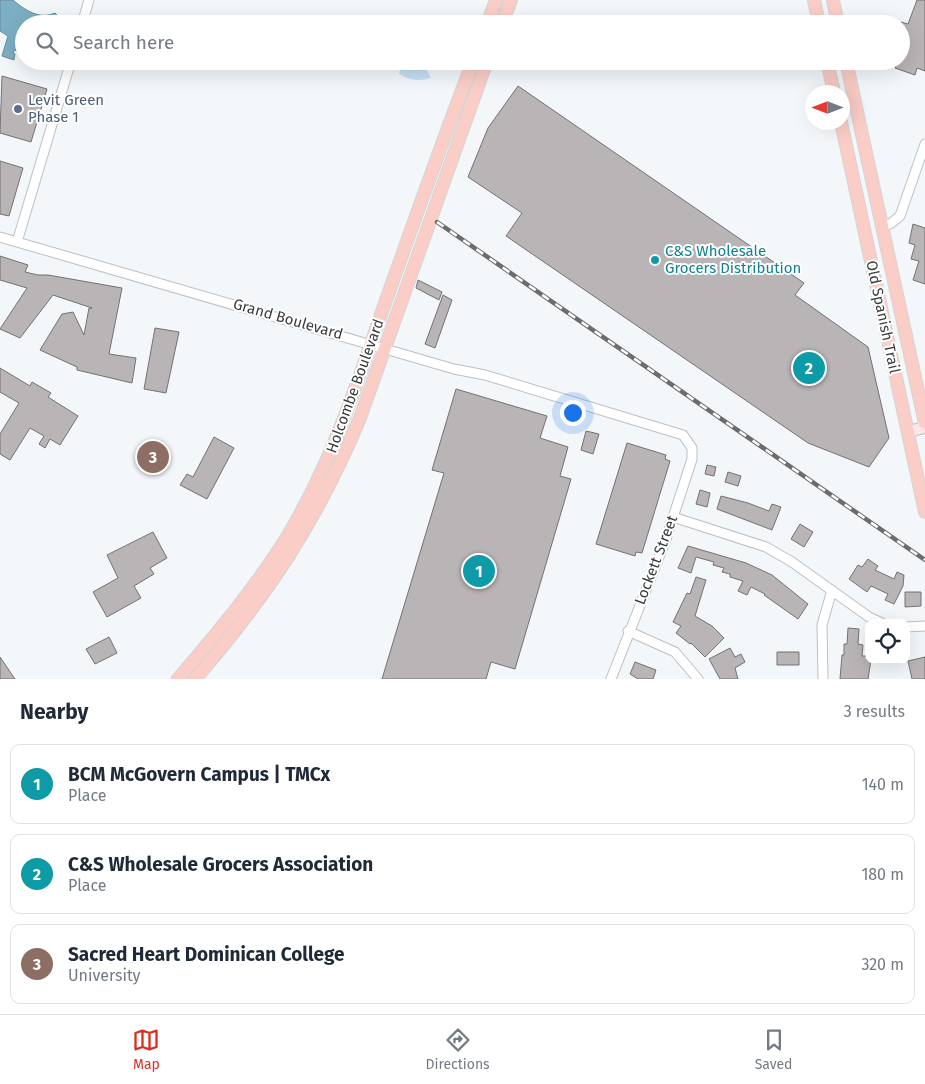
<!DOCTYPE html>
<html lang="en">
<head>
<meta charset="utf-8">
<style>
  :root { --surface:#fff; --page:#f2f2f3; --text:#1f2937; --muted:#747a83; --line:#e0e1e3; --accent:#d93025 }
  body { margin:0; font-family:"Fira Sans",sans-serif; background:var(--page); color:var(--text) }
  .controls { position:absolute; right:15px; bottom:15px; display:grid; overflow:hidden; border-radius:10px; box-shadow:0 5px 20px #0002 }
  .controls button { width:45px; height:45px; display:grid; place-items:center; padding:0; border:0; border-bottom:1px solid var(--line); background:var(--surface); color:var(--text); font:25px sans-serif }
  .compass { position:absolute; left:805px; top:85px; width:45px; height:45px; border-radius:50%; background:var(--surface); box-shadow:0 5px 20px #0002; rotate:270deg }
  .you { position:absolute; left:572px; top:412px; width:18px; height:18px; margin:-12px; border:4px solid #fff; border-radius:50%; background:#1a73e8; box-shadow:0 0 0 8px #1a73e833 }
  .badge { display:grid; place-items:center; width:32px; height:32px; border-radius:50%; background:var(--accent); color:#fff; font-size:16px; font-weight:700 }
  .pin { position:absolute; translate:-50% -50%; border:2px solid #fff; box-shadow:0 1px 5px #0006 }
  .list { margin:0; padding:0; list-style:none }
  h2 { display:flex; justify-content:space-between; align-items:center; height:65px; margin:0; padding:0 20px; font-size:21px }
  h2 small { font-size:16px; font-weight:400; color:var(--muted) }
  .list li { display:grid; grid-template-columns:32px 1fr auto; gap:15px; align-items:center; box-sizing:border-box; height:80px; margin:0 10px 10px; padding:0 10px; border:1px solid var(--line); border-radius:10px }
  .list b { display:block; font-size:19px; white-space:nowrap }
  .list p { margin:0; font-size:16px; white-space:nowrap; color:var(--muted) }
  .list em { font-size:16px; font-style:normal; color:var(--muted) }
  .icon { flex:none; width:28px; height:28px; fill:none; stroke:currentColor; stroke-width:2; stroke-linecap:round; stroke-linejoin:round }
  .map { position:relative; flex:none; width:925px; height:679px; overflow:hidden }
  .search { position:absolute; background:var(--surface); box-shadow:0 5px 20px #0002; left:15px; right:15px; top:15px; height:55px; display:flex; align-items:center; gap:12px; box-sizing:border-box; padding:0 18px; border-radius:28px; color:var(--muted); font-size:19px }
  .sheet { height:335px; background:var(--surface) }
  nav { display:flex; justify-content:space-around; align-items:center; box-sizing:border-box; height:70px; border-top:1px solid var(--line); background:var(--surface); font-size:14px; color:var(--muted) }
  nav a { display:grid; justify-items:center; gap:2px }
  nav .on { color:var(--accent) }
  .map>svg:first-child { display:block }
</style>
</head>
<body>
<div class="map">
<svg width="925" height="679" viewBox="0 0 925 679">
  <rect width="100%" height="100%" fill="#f4f7fa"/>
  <path fill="#c6dff3" d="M402 61H422L431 78C419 81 410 81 399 74Z"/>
  <path fill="#7cafc3" stroke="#688c9a" d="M0 0H13C25 10 39 20 55 13L59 17 60 24H24V53L14 50 13 53 15 54 14 60 2 56 8 36 0 31Z"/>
  <path fill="#b9b4b6" stroke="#757172" d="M917 0H925V71L917 68 915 75 895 68 897 61H901V22L908 24Z
    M2 76 47 89 31 142 0 133Z
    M518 86 804 283 795 295 868 347 889 438 869 467 808 443 506 236 522 213 468 177 488 128Z
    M0 161 23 168 9 216 0 214Z
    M913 224 925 228V284L913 280 919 261 911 259 915 245 909 243Z
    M0 256 28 265 25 272 38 275H48L122 288 109 354 136 358 132 383 77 370V367L40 350 62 314 73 312 84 335 89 308H92L53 295 20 338 0 329 27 288 0 280Z
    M418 280 442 292 439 300 416 288Z
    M443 295 452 300 435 348 425 344Z
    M155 328 179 332 166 393 144 389Z
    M0 368 30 386 32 382 51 393 48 397 78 416 60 445 50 439 45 448 39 444 44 436 30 428 10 460 0 454V434L19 403 0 392Z
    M456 389 547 416 540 438 568 447 560 476 571 479 515 669 491 662 486 679H382L444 473 432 470Z
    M586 431 599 434 593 454 581 450Z
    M214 437 234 448 207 499 180 485 187 474 193 477Z
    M627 443 666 455 665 459 670 461 642 553 636 552 635 556 596 544Z
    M707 465 716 467 714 476 705 474Z
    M728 472 741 476 738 486 725 482Z
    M700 490 710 493 707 507 696 504Z
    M721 496 748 503 769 511 772 504 781 507 772 530 717 509Z
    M800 524 813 532 804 547 791 539Z
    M153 532 167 558 150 568 154 574 134 586 141 598 107 617 93 592 118 578 107 555Z
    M688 546 746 563 772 575 808 604 798 619 764 595 765 594 751 587 747 595 738 591 743 581 730 577V574L722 572 724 568 713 565 714 562 696 557 691 573 678 568Z
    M868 559 878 566 875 570 894 579 897 572 904 575 903 586 894 604 885 600 888 594 871 586 867 592 849 579 858 565 862 567Z
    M696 577 706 580 695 616 712 626 724 638 705 657 691 643 690 644 676 633 681 626 673 622 687 593 690 594Z
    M905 592H921V606L905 607Z
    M848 628 859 629 858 644 863 645 862 656H869V660H871L868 679H840L842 655H844V644H847Z
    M109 637 117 653 95 664 86 649Z
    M730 648 735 657 741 654 745 662 735 668 738 679H720L709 659Z
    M777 652H799V665H777Z
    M0 657 15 679H0Z
    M925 657V679H912L908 661Z
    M635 662 656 670 653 679H638L630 674Z"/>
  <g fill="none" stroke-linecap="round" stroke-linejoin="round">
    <g stroke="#bdc0c3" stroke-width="11">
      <path id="street" d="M82 24 89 0
        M882 226 890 224 900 216 925 144
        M0 237 454 369 485 375 683 435 692 448V459L665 542 611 679
        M17 242 71 61
        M673 517 766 547 792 562 869 617 882 623
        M906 627 925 626
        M628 631 675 652 698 679
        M823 679 822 625 832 590"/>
    </g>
    <g stroke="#bdc0c3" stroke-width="13">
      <path id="secondary" d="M908 432 925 427"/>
    </g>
    <g stroke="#d4d4d4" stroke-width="14">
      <path id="primary" d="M814 0 819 24
        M833 0 838 24
        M487 24 496 0
        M502 24 511 0
        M827 61 834 92
        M846 61 925 423
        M841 122 925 512
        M178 679C218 632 258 585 290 532 332 461 357 384 384 306 413 224 442 142 473 61
        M195 679C268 595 317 521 360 418L487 61"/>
    </g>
    <use href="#street" stroke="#fff" stroke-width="9"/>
    <use href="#secondary" stroke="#fde6e3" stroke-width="11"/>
    <use href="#primary" stroke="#fbcdc7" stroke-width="12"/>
    <g stroke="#6b6c6e" stroke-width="4.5">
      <path id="rail" d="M437 222 925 560"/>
    </g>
    <use href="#rail" stroke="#fff" stroke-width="2.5" stroke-dasharray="8" stroke-linecap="butt"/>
  </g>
  <circle fill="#5c6f8a" stroke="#fff" stroke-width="2" cx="18" cy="109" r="5"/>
  <circle fill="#0f9aa8" stroke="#fff" stroke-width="2" cx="655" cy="260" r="5"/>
  <g text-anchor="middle" stroke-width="4" stroke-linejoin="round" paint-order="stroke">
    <g font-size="15" fill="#4e5e75" stroke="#fff" text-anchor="start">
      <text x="28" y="105">Levit Green<tspan x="28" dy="17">Phase 1</tspan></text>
    </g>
    <g font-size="15" fill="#0d838f" stroke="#fff" text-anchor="start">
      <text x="665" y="256">C&amp;S Wholesale<tspan x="665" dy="17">Grocers Distribution</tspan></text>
    </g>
    <g font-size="15" fill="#3a3b3c" stroke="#fff">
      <text transform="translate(883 317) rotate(78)" y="5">Old Spanish Trail</text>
      <text transform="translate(288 319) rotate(16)" y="5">Grand Boulevard</text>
      <text transform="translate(355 386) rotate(-70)" y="5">Holcombe Boulevard</text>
      <text transform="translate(656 560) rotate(-69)" y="5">Lockett Street</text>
    </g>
  </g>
</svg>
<div class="controls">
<button><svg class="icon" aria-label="locate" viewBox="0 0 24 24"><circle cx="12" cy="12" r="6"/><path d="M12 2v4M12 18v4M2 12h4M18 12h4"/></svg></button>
</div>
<svg class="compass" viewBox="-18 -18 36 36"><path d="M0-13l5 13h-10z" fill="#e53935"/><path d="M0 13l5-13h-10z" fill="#747a83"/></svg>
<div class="you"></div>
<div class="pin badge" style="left:479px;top:571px;background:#0f9aa8">1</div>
<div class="pin badge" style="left:809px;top:368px;background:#0f9aa8">2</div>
<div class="pin badge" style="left:153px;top:457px;background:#8d6e63">3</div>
<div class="search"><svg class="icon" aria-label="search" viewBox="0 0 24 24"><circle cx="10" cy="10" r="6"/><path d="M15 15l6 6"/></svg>Search here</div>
</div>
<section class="sheet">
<h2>Nearby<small>3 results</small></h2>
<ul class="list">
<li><span class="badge" style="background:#0f9aa8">1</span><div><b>BCM McGovern Campus | TMCx</b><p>Place</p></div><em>140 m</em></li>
<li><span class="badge" style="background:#0f9aa8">2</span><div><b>C&amp;S Wholesale Grocers Association</b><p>Place</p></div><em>180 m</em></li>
<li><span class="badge" style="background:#8d6e63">3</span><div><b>Sacred Heart Dominican College</b><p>University</p></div><em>320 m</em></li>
</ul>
</section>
<nav>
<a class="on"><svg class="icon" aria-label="map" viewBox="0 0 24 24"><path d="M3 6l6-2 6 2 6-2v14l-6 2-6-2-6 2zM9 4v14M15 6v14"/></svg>Map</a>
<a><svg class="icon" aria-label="directions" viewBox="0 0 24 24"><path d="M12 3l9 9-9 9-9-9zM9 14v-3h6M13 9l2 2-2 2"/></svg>Directions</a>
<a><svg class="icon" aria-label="saved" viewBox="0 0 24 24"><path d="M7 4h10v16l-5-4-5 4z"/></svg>Saved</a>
</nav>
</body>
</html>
